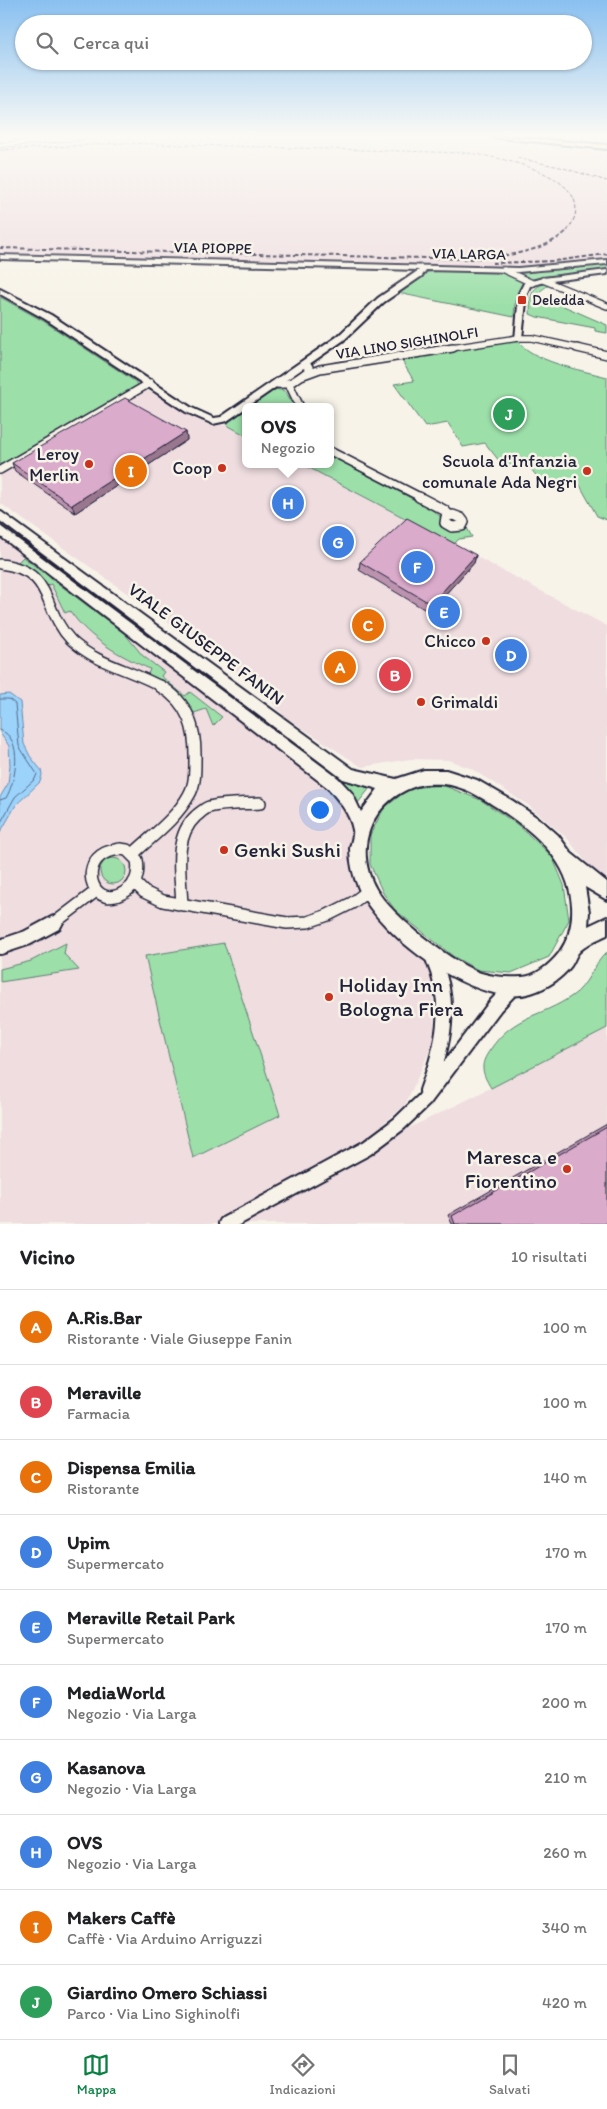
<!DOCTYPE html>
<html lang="it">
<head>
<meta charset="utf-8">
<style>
  :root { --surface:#fff; --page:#f2f2f2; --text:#202124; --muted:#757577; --line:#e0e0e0; --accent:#0b8043 }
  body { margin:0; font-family:Itim,sans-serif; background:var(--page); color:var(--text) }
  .you { position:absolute; left:319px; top:809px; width:18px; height:18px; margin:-12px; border:4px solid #fff; border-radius:50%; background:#1a73e8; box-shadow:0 0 0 8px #1a73e833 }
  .badge { display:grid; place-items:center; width:32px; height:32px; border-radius:50%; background:var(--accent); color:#fff; font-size:16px; font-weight:700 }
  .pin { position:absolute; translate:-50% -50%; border:2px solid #fff; box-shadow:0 1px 5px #0006 }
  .popup { position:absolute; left:242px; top:403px; width:92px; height:65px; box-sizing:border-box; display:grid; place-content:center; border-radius:8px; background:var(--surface); filter:drop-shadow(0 1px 4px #0005); font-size:16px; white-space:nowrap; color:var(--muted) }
  .popup b { font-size:19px; color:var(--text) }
  .popup::after { content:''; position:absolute; left:50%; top:100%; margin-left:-10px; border:10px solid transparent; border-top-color:var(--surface) }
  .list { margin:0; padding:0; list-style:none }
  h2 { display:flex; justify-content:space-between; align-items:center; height:65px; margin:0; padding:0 20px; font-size:21px }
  h2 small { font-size:16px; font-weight:400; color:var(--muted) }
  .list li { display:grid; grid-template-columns:32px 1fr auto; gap:15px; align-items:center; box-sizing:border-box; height:75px; padding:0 20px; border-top:1px solid var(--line) }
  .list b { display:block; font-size:19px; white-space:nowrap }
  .list p { margin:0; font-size:16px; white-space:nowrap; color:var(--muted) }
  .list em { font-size:16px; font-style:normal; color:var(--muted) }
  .icon { flex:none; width:28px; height:28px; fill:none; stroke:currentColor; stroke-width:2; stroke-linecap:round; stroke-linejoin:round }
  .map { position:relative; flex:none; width:607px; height:1224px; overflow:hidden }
  .search { position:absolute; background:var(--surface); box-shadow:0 1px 4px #0004; left:15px; right:15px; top:15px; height:55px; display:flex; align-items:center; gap:12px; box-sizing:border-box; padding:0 18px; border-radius:28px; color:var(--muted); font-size:19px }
  .sheet { height:815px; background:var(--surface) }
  nav { display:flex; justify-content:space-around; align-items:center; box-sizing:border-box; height:70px; border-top:1px solid var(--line); background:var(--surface); font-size:14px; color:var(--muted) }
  nav a { display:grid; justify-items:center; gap:2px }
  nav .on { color:var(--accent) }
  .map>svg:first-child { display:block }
</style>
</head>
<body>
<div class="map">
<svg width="607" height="1224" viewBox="0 0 607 1224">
  <rect width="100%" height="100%" fill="#f7f3e8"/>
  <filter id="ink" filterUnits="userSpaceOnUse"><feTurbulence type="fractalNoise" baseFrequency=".02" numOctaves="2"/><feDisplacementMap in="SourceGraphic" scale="10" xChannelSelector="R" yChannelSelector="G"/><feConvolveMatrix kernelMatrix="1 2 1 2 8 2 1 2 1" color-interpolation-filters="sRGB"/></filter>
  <g filter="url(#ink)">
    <path fill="#efdde0" d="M96 137H483L607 147V261L528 268H503L0 256V147L81 139 86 141Z
      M531 137H607V143Z
      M138 385 210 426 227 425 245 435 246 464H302L607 626V880L591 868 567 838 528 805 470 768 448 760 410 759 362 767 284 716 263 692 224 662 0 503V465Z
      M0 527 325 778 354 813 362 876 430 952 435 1039 405 1105 337 1163 471 1098 607 1028V1224H0Z"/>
    <path fill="#9cdfa9" stroke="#5f8072" d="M607 264V270L529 280 513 272Z
      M435 270 498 272 526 282C514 292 515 303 514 317L398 293 428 272Z
      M545 283 550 284 536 294 607 325V333L595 331V328L537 317 530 314C531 297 528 290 545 283Z
      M0 297 45 322 136 382 138 385 0 465Z
      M516 339C532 362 581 370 607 377V520L597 516 577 480 544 485 526 463 504 467 485 443 463 447 448 423 425 427 394 384 414 381 399 356Z
      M275 389 285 391 295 407H249Z
      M245 409V435L227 425 231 419Z
      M331 456 428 507 440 516 441 523C450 529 456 534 467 528L472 537 459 539 454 544 302 464H330Z
      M23 557 125 634 143 656 164 672 161 676 185 696 190 692 222 717 213 726 206 709 194 713C182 693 169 683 148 674L150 669C120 656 89 639 70 611L65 613 51 584 46 586C38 573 31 568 17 563Z
      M281 731 353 783 370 788 358 803 343 782 279 734Z
      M442 785 481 800 518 825 552 856 564 885 569 920 549 957 511 973 478 970 454 957 395 910 383 893 370 864V835L384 808 410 788Z
      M100 871a13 13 0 1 1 26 0a13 13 0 1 1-26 0Z
      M66 943 64 954 79 970 0 982V969L31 961Z
      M224 943 280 1115 193 1158 145 956Z
      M607 952V1028L491 1088C482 1073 479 1065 490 1050 514 1014 540 1018 572 996 588 986 593 964 607 952Z"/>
    <path fill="#9cd3fb" stroke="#6b8cae" d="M9 694 20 702 24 744 30 756 41 770 42 775 40 782 16 805 0 833V797L8 784 10 765 9 746 0 733V695Z"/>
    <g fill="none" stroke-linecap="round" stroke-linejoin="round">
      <path stroke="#536988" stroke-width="1" d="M0 699H9L15 704 19 746 37 774 35 779 15 797 0 824
        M0 730C24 738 16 781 6 798L0 800"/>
      <g stroke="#22223b" stroke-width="6">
        <path id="street-far5" d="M0 145 83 137"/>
      </g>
      <g stroke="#22223b" stroke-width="8">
        <path id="street-far4" d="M504 270 532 283
          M543 280 607 306
          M445 349 518 338H532L582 349"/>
      </g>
      <g stroke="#22223b" stroke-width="10">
        <path id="street-far3" d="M577 348 607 355
          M301 376 320 369 453 348
          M277 384C290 386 298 378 308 371L309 367 305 365
          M289 384 300 407
          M330 451 422 498
          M0 470 150 383"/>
      </g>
      <g stroke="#22223b" stroke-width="12">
        <path id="street-far2" d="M419 497 444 510 449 515
          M453 515 461 518 464 522 462 526 452 527 445 523 446 517Z
          M0 564C55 570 41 609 71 640 96 664 132 670 162 687"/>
      </g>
      <g stroke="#22223b" stroke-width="14">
        <path id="street-far1" d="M120 849 127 850 137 860C139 872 137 884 126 891 94 913 78 866 105 853 109 851 115 850 120 849Z
          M133 854C152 836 176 819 189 795 195 785 195 773 195 761 196 729 189 703 160 686
          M134 882 144 892 163 901 287 923 308 922 328 915 352 903 368 891
          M182 905C181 876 172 838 196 816 200 813 205 808 209 807 225 803 244 804 260 803
          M53 924 95 892"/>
      </g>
      <g stroke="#22223b" stroke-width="18">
        <path id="street" d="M0 947 27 938 55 923
          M427 1091C444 1044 453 1006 433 958
          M226 1224 367 1148 399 1124 424 1100 495 1006 513 987"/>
      </g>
      <g stroke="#22223b" stroke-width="4">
        <path id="secondary" d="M0 255 518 268 607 260V264L518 272 426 270 422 276 384 302 344 340 227 421 213 424 186 412 45 319 0 294V289L51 315 192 408 214 418 221 417 338 336 378 298 419 270 0 259Z
          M607 270V274L544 282 530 286 527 293 522 338 515 340 519 293 524 283 543 278Z
          M0 511 353 769 396 779 424 770H446L477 780 513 801 542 821 558 835 571 853 607 882V900L585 887 589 912 588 926 607 917V935C598 939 585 945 578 953 575 957 574 962 571 966 561 979 547 988 531 993 477 1010 379 935 359 889 353 876 350 862 350 848 351 843 354 835 353 830 350 813 338 800 328 788L0 536V526L338 778 352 793 361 812 378 789 343 779 0 521ZM424 784C434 784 444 783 454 786 470 790 484 799 498 808 534 832 569 860 572 906 573 923 569 939 559 953 550 964 537 976 522 977 508 978 494 977 481 973 452 963 391 915 376 889 350 844 376 794 424 784Z"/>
      </g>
      <g stroke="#22223b" stroke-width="4">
        <path id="primary" d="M491 137H515L607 145V149Z"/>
      </g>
      <use href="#street-far5" stroke="#f7f3e8" stroke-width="4.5"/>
      <use href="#street-far4" stroke="#f7f3e8" stroke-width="5.5"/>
      <use href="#street-far3" stroke="#f7f3e8" stroke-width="7"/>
      <use href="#street-far2" stroke="#f7f3e8" stroke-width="9"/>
      <use href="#street-far1" stroke="#f7f3e8" stroke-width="11"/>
      <use href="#street" stroke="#f7f3e8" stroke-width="14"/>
      <use href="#secondary" fill="#f7f3e8" fill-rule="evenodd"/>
      <use href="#primary" fill="#fcdcac" fill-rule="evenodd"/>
      <path stroke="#22223b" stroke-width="1" stroke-dasharray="4 2" stroke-linecap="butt" d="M0 150 123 143 467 153C501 157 607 178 567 231
        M517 158 560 167 607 181"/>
      <path stroke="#22223b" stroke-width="2" stroke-dasharray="4.5 2.5" stroke-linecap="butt" d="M0 248 469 259C503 256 542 254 568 230
        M492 263 554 261 607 254"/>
    </g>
    <path fill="#bc93af" stroke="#22223b" d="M186 432 187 440 75 513 15 471 12 463Z
      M476 555 474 563 429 612 359 570 360 562Z
      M607 1124V1224H452L448 1215Z"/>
    <path fill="#99788f" stroke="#22223b" d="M186 432 187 440 75 513 72 505Z
      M476 555 474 563 429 612 431 604Z"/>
    <path fill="#dbabcc" stroke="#22223b" d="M125 398 186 432 72 505 12 463Z
      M407 518 476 555 431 604 360 562Z
      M607 1127V1224H455L452 1216Z"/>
  </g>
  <linearGradient id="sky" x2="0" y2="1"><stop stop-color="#89c0f0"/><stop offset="0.44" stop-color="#fbfaf5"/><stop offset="1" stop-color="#fbfaf5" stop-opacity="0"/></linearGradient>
  <rect width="607" height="308" fill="url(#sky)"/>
  <g fill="#c8321e" stroke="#f7f3e8" stroke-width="2">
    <rect x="517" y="295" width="10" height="10" rx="2.5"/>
    <circle cx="89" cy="464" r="5"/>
    <circle cx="222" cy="468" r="5"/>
    <circle cx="587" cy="471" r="5"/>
    <circle cx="486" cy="641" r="5"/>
    <circle cx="421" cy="702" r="5"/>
    <circle cx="224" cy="850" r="5"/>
    <circle cx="329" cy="997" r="5"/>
    <circle cx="567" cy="1169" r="5"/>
  </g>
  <g text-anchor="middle" stroke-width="5" stroke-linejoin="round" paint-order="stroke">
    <g font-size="15" fill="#22223b" stroke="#f7f3e8">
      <text transform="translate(213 248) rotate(1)" y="5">VIA PIOPPE</text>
      <text transform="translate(469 254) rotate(1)" y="5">VIA LARGA</text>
      <text transform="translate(407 343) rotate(-9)" y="5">VIA LINO SIGHINOLFI</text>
    </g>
    <g font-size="15" fill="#22223b" stroke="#f7f3e8" text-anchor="start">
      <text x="532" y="305">Deledda</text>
    </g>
    <g font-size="18" fill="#22223b" stroke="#f7f3e8" text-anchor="end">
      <text x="79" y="460">Leroy<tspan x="79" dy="21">Merlin</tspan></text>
      <text x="577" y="467">Scuola d'Infanzia<tspan x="577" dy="21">comunale Ada Negri</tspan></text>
      <text x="212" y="474">Coop</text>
      <text x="476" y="647">Chicco</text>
      <text x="431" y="708" text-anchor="start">Grimaldi</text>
    </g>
    <g font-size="18" fill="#22223b" stroke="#f7f3e8">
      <text transform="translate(206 644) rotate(37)" y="6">VIALE GIUSEPPE FANIN</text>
    </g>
    <g font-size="21" fill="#22223b" stroke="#f7f3e8" text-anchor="start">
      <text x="234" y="857">Genki Sushi</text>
      <text x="339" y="992">Holiday Inn<tspan x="339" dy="24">Bologna Fiera</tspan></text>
      <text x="557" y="1164" text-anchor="end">Maresca e<tspan x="557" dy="24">Fiorentino</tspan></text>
    </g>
  </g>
</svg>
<div class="you"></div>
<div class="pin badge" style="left:340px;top:667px;background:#e8710a">A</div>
<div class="pin badge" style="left:395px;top:675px;background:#e0444e">B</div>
<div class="pin badge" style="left:368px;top:625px;background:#e8710a">C</div>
<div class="pin badge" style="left:511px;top:655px;background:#3f7fe0">D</div>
<div class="pin badge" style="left:444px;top:612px;background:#3f7fe0">E</div>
<div class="pin badge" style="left:417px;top:567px;background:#3f7fe0">F</div>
<div class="pin badge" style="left:338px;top:542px;background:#3f7fe0">G</div>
<div class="pin badge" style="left:288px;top:503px;background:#3f7fe0">H</div>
<div class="popup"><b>OVS</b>Negozio</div>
<div class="pin badge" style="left:131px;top:471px;background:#e8710a">I</div>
<div class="pin badge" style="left:509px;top:414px;background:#2e9e5b">J</div>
<div class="search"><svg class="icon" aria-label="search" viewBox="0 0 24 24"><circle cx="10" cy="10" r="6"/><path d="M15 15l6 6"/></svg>Cerca qui</div>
</div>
<section class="sheet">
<h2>Vicino<small>10 risultati</small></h2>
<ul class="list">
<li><span class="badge" style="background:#e8710a">A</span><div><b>A.Ris.Bar</b><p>Ristorante · Viale Giuseppe Fanin</p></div><em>100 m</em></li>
<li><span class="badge" style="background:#e0444e">B</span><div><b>Meraville</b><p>Farmacia</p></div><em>100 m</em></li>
<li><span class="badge" style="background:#e8710a">C</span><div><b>Dispensa Emilia</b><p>Ristorante</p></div><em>140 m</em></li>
<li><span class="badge" style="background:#3f7fe0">D</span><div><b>Upim</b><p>Supermercato</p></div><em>170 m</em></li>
<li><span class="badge" style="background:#3f7fe0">E</span><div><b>Meraville Retail Park</b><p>Supermercato</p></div><em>170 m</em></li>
<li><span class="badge" style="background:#3f7fe0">F</span><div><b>MediaWorld</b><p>Negozio · Via Larga</p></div><em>200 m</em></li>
<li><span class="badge" style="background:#3f7fe0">G</span><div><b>Kasanova</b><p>Negozio · Via Larga</p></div><em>210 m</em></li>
<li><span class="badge" style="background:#3f7fe0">H</span><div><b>OVS</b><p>Negozio · Via Larga</p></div><em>260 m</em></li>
<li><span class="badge" style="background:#e8710a">I</span><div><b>Makers Caffè</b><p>Caffè · Via Arduino Arriguzzi</p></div><em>340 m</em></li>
<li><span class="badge" style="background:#2e9e5b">J</span><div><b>Giardino Omero Schiassi</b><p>Parco · Via Lino Sighinolfi</p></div><em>420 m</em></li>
</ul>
</section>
<nav>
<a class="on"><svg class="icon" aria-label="map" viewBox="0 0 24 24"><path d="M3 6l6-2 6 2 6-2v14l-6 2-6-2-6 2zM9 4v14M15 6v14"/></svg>Mappa</a>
<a><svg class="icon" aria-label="directions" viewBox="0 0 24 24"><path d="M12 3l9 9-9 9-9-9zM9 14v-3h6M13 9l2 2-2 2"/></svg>Indicazioni</a>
<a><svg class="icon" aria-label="saved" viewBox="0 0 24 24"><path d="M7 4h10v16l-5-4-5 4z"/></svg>Salvati</a>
</nav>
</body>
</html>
